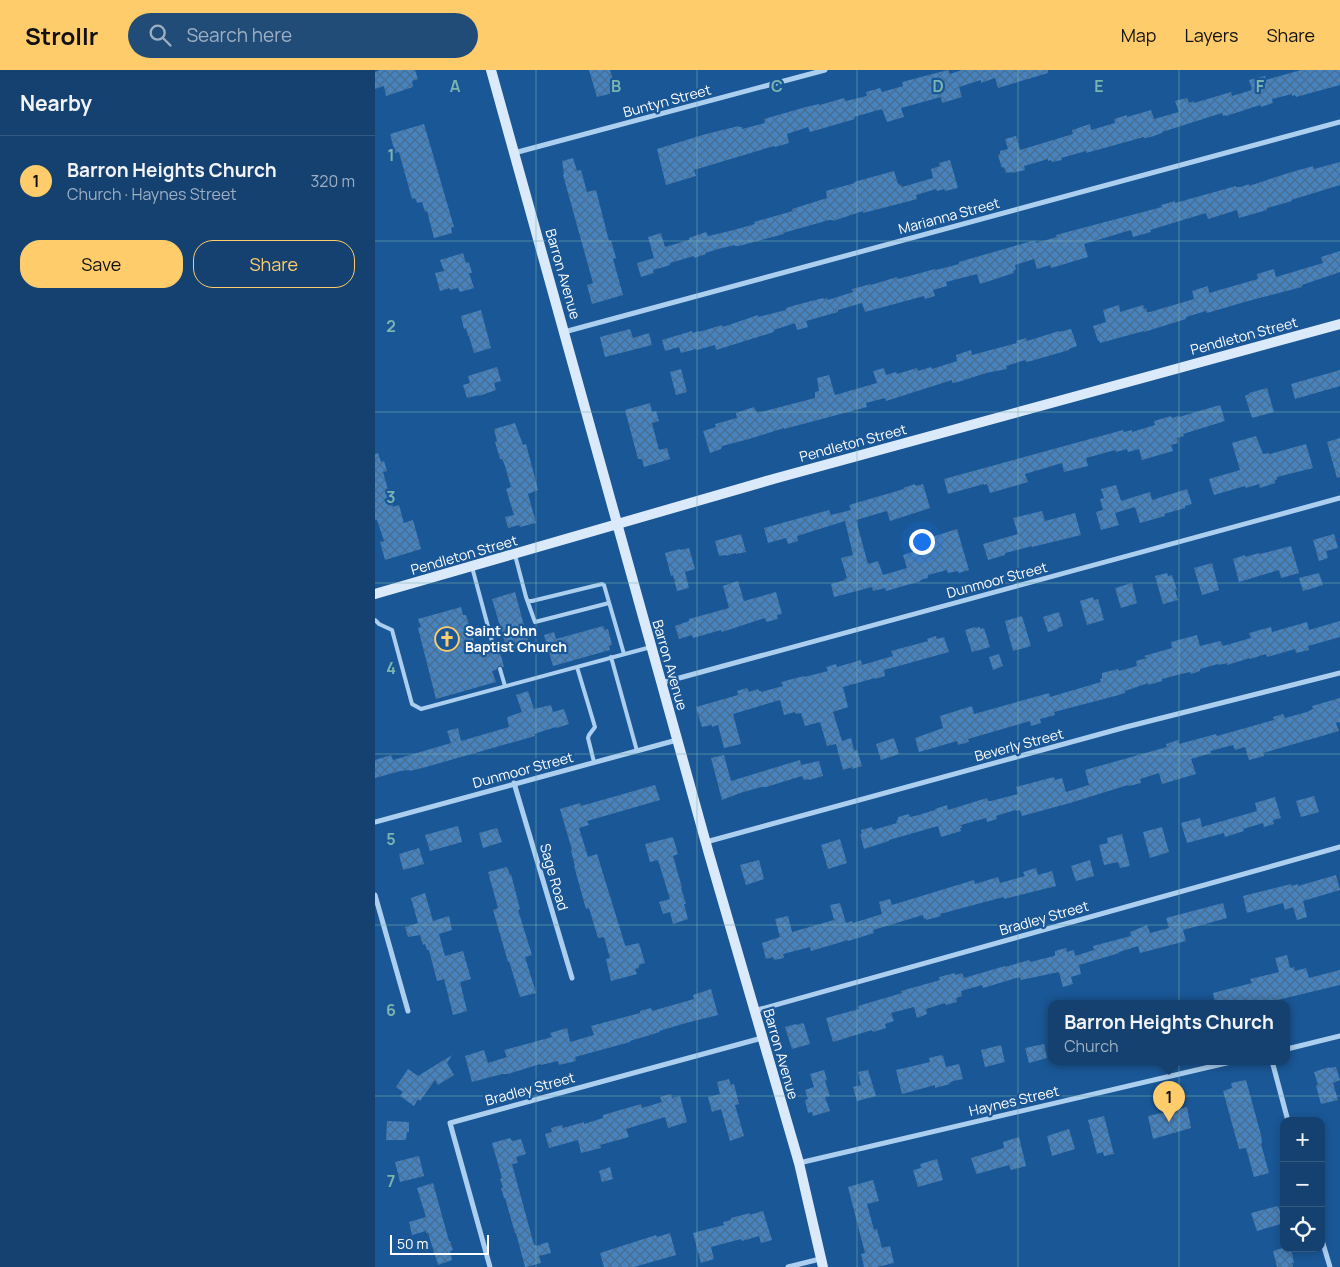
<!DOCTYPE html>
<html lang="en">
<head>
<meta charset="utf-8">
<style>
  :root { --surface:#144170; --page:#214c78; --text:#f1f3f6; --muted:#9dafc3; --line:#335a83; --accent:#ffcc6b }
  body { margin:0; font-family:Manrope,sans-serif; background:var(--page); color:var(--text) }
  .controls { position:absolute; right:15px; bottom:15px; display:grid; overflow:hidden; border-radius:10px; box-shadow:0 2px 8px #0003 }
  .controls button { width:45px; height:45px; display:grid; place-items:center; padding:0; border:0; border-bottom:1px solid var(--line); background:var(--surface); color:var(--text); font:25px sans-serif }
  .scale { position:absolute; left:15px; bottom:12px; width:99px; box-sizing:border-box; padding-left:5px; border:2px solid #fff; border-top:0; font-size:14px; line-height:18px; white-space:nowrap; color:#fff; -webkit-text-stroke:4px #1a5796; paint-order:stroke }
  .you { position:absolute; left:546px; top:471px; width:18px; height:18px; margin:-12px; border:4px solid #fff; border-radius:50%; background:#1a73e8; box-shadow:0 0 0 8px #1a73e833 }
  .badge { display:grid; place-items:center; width:32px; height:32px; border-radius:50%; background:var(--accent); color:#111; font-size:16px; font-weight:700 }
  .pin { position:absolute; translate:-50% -41px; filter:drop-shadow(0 1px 2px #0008) }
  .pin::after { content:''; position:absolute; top:26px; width:18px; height:15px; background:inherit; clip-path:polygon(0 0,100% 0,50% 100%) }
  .popup { position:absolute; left:673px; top:930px; width:242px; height:65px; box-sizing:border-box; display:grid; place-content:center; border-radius:10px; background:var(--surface); filter:drop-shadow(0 1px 4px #0005); font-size:16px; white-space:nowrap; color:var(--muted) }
  .popup b { font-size:19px; color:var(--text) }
  .popup::after { content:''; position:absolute; left:50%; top:100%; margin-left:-10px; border:10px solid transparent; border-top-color:var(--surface) }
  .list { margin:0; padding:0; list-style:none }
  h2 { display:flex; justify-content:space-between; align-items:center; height:65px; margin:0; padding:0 20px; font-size:21px }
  h2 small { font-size:16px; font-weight:400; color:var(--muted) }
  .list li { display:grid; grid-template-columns:32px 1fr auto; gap:15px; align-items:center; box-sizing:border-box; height:90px; padding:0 20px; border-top:1px solid var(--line) }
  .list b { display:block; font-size:19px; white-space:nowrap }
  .list p { margin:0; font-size:16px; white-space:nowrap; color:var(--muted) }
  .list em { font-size:16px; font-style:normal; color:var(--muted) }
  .actions { display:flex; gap:10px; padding:15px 20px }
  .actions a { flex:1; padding:11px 0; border:1px solid var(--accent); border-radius:20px; text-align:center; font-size:18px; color:var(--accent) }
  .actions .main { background:var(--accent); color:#111 }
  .icon { flex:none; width:28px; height:28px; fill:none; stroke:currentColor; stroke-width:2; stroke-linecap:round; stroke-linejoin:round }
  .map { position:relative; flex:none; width:965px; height:1197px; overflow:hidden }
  header { display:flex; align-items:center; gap:30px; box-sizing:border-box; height:70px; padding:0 25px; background:var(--accent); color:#111 }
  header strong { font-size:24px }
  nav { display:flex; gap:28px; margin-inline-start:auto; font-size:18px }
  .search { width:350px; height:45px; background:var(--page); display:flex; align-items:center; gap:12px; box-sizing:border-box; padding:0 18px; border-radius:28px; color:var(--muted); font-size:19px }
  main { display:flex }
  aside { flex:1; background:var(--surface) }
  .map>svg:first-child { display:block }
</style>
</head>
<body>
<header>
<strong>Strollr</strong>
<div class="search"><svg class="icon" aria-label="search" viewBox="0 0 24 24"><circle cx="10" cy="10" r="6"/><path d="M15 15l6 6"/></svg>Search here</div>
<nav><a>Map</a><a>Layers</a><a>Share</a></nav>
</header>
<main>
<aside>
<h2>Nearby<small></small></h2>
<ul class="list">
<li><span class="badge">1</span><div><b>Barron Heights Church</b><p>Church · Haynes Street</p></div><em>320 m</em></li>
</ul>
<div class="actions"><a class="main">Save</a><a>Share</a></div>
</aside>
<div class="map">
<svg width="965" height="1197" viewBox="0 0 965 1197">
  <defs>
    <pattern id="building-cross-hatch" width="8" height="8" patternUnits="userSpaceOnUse" patternTransform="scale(1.25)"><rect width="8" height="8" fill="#4783be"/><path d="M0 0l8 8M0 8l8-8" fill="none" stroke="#496d90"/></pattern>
  </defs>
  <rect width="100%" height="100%" fill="#1a5796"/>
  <path fill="url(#building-cross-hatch)" d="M5 0H40L43 9 37 11 38 17 11 26 9 16 0 19V2Z
    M214 0H235L242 22 222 27Z
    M573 0 575 4 587 0H673V3L623 18 620 8 606 13V10L584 17 587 27 567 33 566 27 526 38 529 47 512 52 507 39 479 47 480 49 435 62 433 57 412 64 414 73 400 77 399 76 319 100 321 106 291 115 282 79 331 64 364 56V57H367V59L390 53 389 49 431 37 444 34 445 35 469 28 471 31 492 26 491 22 505 18 507 22 528 16 527 12Z
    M926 0H965V15L921 27 920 25 917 26V24L897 29 898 33 886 37 885 35 851 46V45L848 46 847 43 787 62V63L776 67 769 68V67L711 83V81L686 88 687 90 677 92 676 90 673 91V89L649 96 650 100 637 103V102L631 103 629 97 627 98 623 85 625 84V81L633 79 630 69 641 66 645 80 698 64 697 60 715 54 716 60 740 53 739 49 752 45V47L776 40 779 49 804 42 800 31 812 28 814 33 819 31V33L856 22 857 26 877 20 874 10 890 6 891 10Z
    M49 54 79 157 76 158 77 163 59 168 52 141 50 142 47 132 42 133 40 128 37 129 24 82 20 83 15 64Z
    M198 88 202 101 206 100 212 122 221 120 234 171 236 170 241 188 238 189 248 225 217 234 212 215 218 213 188 105 189 104 187 91Z
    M575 90 583 118 570 121 569 119 562 121 561 119 541 125 542 129 531 132 488 143V141L458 151V150H454L408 163 409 164 364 176H360V175L343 179 330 183 331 184 319 188V186L295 193V195L289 197 278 200 279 203 266 207 262 193 279 188 273 167 286 163 290 177 314 170V168L331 162 333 166 355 161 380 154 379 152 418 141 417 139 452 128 451 121 480 113 479 112 519 101 523 114 526 115 527 117 558 108 556 99 565 96 564 93Z
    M965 92V115L916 130 917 131 892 138V140L864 148 862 140 833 149 831 143 775 160 776 162 758 167 756 160 709 174 713 187 676 198 675 195 662 199 659 189 640 195 641 200 638 201 639 203 605 214 602 204 571 212 572 216 558 220 560 226 550 229 549 226 490 242 487 233 463 240V242L431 251 433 257 422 260 420 253 399 260V262L341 280 340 275 322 280 321 279 306 283 304 277 290 281 287 270 317 261 318 263 324 261V262L347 255 348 257 383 245V247L411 240V238L421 235 448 228 449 229 452 228 453 230 478 222 477 219 496 214V215L522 207 523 209 560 199 561 200 584 194V192L629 179 657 171H660L661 173 682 167 681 165 787 137 786 135 800 131V133L861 116V117H866L874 114V116L910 104 938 96 939 99Z
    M965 181V202L927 215V217L873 231 832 243 831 241 811 247V249L769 262V261L725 273 724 270 723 271 718 256 731 252 728 240 744 235 745 242 768 235 769 239 771 238 772 242H775L819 229 817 221 833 216 834 223 883 209 882 204 899 199 901 207 948 193 946 187Z
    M88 183 91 193 94 192 97 203H94L99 218 85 222 83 218 75 220V218L65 221 60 203 69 201 65 190Z
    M106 240 116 278 99 283 94 266H93L91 258 89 259 86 246Z
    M255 259 258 268 274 263 277 275 230 287 225 267Z
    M696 259 702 276 694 279V280L656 291 651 292 650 290 631 296 632 299 611 303 583 312 577 313V310L511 331 510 328 491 333 492 337 443 350 409 359V358L374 369 347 376 346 379 335 383 328 361 341 357 340 354 362 348 361 343 379 337 382 343 440 328V322L444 321 442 308 454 305 460 325 502 313 498 301 509 298 511 305 521 302 522 304 542 298 543 301 556 297 557 299 582 291 581 285 596 280 597 285 642 273 641 271 651 268 652 271 684 261V262Z
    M122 297 126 311 119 313 121 320 104 326V325L92 328 88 315 95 313 93 306Z
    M306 299 312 322 301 325 295 302Z
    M965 300V316L920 329 916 314Z
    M892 318 899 342 877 348 870 326 874 324V323Z
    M275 333 277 342 281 341 284 351 277 353 284 380 292 378 295 389 269 397 267 389H263L250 340Z
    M845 335 850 351 808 364 809 366 802 368 803 373 796 375 798 381 767 390 764 379 753 382 752 379 741 382 740 380 711 388 713 396 689 402 687 393 650 404 653 412 615 423 612 414 609 415V414L573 424 569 409 748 360 749 362 757 360V362L780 355 779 351 796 346 797 348 804 346V347Z
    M140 353 148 375 151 374 163 420 153 424 161 453 145 457 144 455 133 458 130 447 139 445 131 419 136 417 130 396 127 389H125L120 372 122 371 119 359Z
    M881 366 888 384 894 383 895 384 931 374 938 398 902 407V410H900V413L885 418 884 414 871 418 870 416 839 425 834 409 865 400 857 373Z
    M965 368V407L962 408 952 372Z
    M3 383 6 392 9 391 12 401 8 402 18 437 24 435 29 453 38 450 46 479 10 490 5 472 9 471 2 450H0V384Z
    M540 414 541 416 548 414 555 438 515 451 512 441 481 450 493 494 503 491 508 505 532 498 528 485 543 480 541 472 582 459 594 500 584 503 583 501 573 503 572 500 553 505V508L545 510 546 511 511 521 510 518 498 521 497 517 459 527 456 514 470 510 469 509 472 508 466 488 478 485 470 451 422 466 423 471 413 474 411 468 393 473 389 458 454 440 456 445 476 440 474 435 529 419 528 418Z
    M741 415 746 431 775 422 777 430 812 419 817 434 810 436V438L789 444 790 446 765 453 760 437 740 443 744 455 726 460 721 442 728 440 725 429 729 428 726 419Z
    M667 441 670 451 700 443 706 465 657 477V476L630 483V485L613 490 608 474 643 464 638 448Z
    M366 464 371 482 361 484V483L351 486V485L344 486 340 471Z
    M959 464 963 478 951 481 953 488 944 491 938 470Z
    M916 476 924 503 906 508 904 500 864 512 858 489 870 485V487L884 483 885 484Z
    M314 478 320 499 310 502 314 518 302 521 298 505 296 506 290 483 305 479V480Z
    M837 493 844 520 827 525 819 498Z
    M792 503 793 506 797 505 802 520H800L803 530 788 534 780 506Z
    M944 503 948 515 928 521 924 508Z
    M363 511 369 531 401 522 407 544 402 545 403 549 391 552 390 548 347 562 346 560 318 568 317 565 304 569 300 556 314 551V549L354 538 348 516Z
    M757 513 762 533 746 538 740 518Z
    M140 522 154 574 132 580 117 529Z
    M718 527 719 530 723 529 729 550 712 555 705 531Z
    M86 537 88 545H91L102 580 115 576 117 578H119L123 574 129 597 124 596 121 600 117 601 121 612 61 629 43 558 46 557 43 549Z
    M684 542 688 556 683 558V559L673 562 668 547Z
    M647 546 656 576 638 581 630 551Z
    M965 551V567L933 576 934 580 921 583 920 579 892 587 891 584 875 589V588L852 595V593L844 595 843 594 825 599V601L816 604 815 602 806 604 787 609V611L773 615V613L750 621V623L744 625 679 642 680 645 665 649 666 653 656 656 655 651 593 669 594 672 583 675 582 671 544 682 540 668 568 658 565 646 597 636 599 644 674 623 675 627 726 612 725 609 727 608V603L743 599 744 601 762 596 761 591 772 588 769 586 797 578 796 572 822 565 825 576 845 571 848 576 876 568 874 563 896 557 897 562 932 552 934 560Z
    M228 556 230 560 233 559 237 575 234 576 235 580 178 596 169 565 179 562 181 569Z
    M600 557V558L605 557V559L609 558 615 577 597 582 590 560Z
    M561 566 562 569 569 567 574 582 509 600 510 606 500 609V608L468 617 473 637 458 642 467 671 476 668 479 680H482L487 696 477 699V697L468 700 461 674 452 676 445 652 430 656 426 643 421 644 420 642 409 645 405 630 358 644 366 674 349 678 343 655 337 657V655L327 657 321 637 363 625 362 621 372 618 374 622 383 619 384 621H386V622L408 616 406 612 429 606V607L453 601 451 597 461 594 462 597 486 590 487 595 518 586 516 581 553 571 552 569Z
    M624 584 628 596 618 600 614 587Z
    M153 621 159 639 176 635 178 642 189 639 194 654 182 658 181 657 159 664 160 666 51 697 35 701V700L25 701 0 708V690L16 685 18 690 76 673 72 661 83 658 86 671 134 657 132 647 147 642 141 625Z
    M965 628V652L961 653 964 661 888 683 889 686 874 690 870 677 860 680 858 675 835 681 836 683 816 689 821 704 787 714 784 703 765 709 766 713 754 716 753 715 695 733 647 746 645 740 641 741 640 740 621 746 622 749 612 752 611 748 586 755 587 758H585L586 761 566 767 563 756 514 770V771L489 779 485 764H487L486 760 497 757 498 760 522 753 521 751 523 750V747L534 744 535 747 540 746 560 740V739L572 735 573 740 612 728 613 731H616L643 724 641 717 679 707 680 710 687 708 691 722 714 715 710 700 792 677 791 674 803 670 804 674 841 664 842 666 899 650 898 647 908 644 910 648 932 642 938 639 937 636Z
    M519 668 524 684 506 690 501 674Z
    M349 685 356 711 425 690 426 695 444 691 448 706 434 710V709L429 710 427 706 391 717H386L365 723 347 730 336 688Z
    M280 715 285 730 212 751 214 755 204 758 213 787 222 784 250 875 251 876 264 873 270 893 264 895V898L260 899 262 904 236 911 231 889 235 888 229 867 223 868 214 838 211 839 199 796H200L196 781 197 780 185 739 205 733 206 736Z
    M939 726 944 742 926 747 921 731Z
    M900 727 906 748 898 750 899 754 889 757 888 753 868 759 869 761 850 767 849 763 812 773 806 753 825 748 827 757 882 741 880 733Z
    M83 756 87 772 55 781 50 765Z
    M787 757 794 782 775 788 768 762Z
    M122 758 127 772 108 778 104 763Z
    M747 764 755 796 745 798 743 792 729 795 724 775 733 773 732 768Z
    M298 767 303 784 298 786 306 814 307 818H306L311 834H309L313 849 298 854 295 842 288 844 284 832 295 829 283 790 275 792 270 774Z
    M465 769 472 793 453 799 446 775Z
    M44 778 49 794 28 800 24 784Z
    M384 790 389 809 371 815 365 795Z
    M715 790 719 806 701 811 696 796Z
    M132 797 135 805 136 804 145 839 143 840 157 885 150 887 161 923 145 927 134 891 133 892 118 840 123 838 113 802Z
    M661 798 663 805 677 801 681 816 629 829V827L621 829 565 844 566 846 551 850V848L549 849 548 845 498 860 499 863 480 869 473 871V870L436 881 435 877 408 884 409 888 399 890 398 887 391 889 387 873 405 867 400 849 413 846 417 862 459 850 455 835 465 833 471 853 477 851 478 853 507 844 504 832 515 829 517 835 599 810 600 814 623 807 625 813 650 806 648 802Z
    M961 805 965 820 928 831 932 847 922 850 918 837 910 840 908 833 872 843 868 826 916 814 917 816 923 814V816Z
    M50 823 58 851 74 846 77 860 64 864 70 886 88 881 96 909 85 912 92 941 78 945 69 909 62 911 54 880H52L50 874 48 875 45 865 33 867 30 857 43 853 36 828Z
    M848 833 852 848 808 860 811 871 765 883 763 876 744 882V883L704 895 706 904 696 907 698 914 688 917 684 902 646 910 645 907 608 918 607 915 586 921 587 926 581 928 582 932 571 935 570 933 551 939 552 944 542 948 539 937 516 943 519 951 510 954 511 958 498 962 497 960 458 972 451 948 484 939 483 936 527 923 526 921 565 910 564 907 580 903V905L587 903 589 908 630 896V897L654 890 655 892 679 886 680 885V881L691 878 692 882 699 880 700 886 719 880 718 876 756 866 755 862 772 855 775 863 794 858 791 848Z
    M912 885 915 898 919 897 920 901 931 898 934 908 965 900V915L894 932V933H840L838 923 877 913 875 909 904 902 900 888Z
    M336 919 343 945 311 953 284 961 285 962 255 971V972L200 987 201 991 184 995 183 991 166 995 165 994 133 1004H127L97 1012 90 986 109 980 113 993 132 987 129 980 177 967 175 963 192 958 195 972 219 965 216 956 265 943V941L276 938 277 941 319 929 318 925Z
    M427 953 429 954 435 974 417 979 410 957 421 954 422 955Z
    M669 974 672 988 654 993 650 978Z
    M626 975 630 992 610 997 606 980Z
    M77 985 72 993 79 1005 63 1015 60 1010 45 1031 43 1029 39 1036 25 1026 28 1022 21 1017 33 999 43 1006Z
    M566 985 568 986 571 997 584 994 588 1009 578 1011 574 1013 575 1014 560 1018V1015L527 1024 521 1000 555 992 554 988Z
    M954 997V998L961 997 965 1010 958 1013 963 1030 946 1034 941 1016 943 1015 939 1002Z
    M449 1000 452 1010 450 1011 455 1026 450 1027 455 1041 438 1046 437 1042 433 1043 430 1030 433 1029 430 1020 439 1017 435 1004Z
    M493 1000 501 1026 482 1031 478 1017 486 1015 483 1002Z
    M354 1009 356 1015 359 1014 364 1034 360 1035 369 1066 355 1071 346 1039 337 1042 333 1027 345 1024 342 1012Z
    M871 1010 886 1065 887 1073 886 1074 894 1103 879 1107 871 1078 864 1079 848 1021 857 1018 856 1013Z
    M296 1024 297 1028 305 1026 312 1052 293 1058 290 1047 251 1059 254 1067 225 1075 226 1078 206 1083 203 1070 174 1078 170 1064 177 1062 176 1058 187 1055 188 1058 209 1052V1054L228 1048V1045L266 1034 267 1038 287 1032 285 1027Z
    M812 1037 816 1058 778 1069 773 1046Z
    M729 1046 739 1084 729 1086 728 1082 722 1084 713 1050Z
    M12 1051 34 1052V1062H32L31 1070H11Z
    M694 1059 700 1079 677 1086 672 1066Z
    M644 1067 651 1096 636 1100 634 1095 602 1104 601 1103 596 1088 629 1078 628 1072Z
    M135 1068 137 1071 146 1069 151 1084 141 1087 143 1093 137 1094 159 1175H161V1176L173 1172 176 1183 164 1186 166 1193 151 1197H150L141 1163H140L130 1128H129L126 1118 128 1117 125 1109 127 1108 117 1073Z
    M44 1086 49 1106 25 1112 20 1092Z
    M562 1089 568 1110 543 1117 538 1100 546 1098 545 1094Z
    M235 1097 238 1109 227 1112 224 1101Z
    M498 1110 504 1131 492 1134 499 1160 502 1159 507 1178 515 1176 519 1193 502 1197H489L486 1184 490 1183 473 1117Z
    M58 1113 74 1171H75L78 1180 75 1181 77 1190 63 1195 53 1163H51V1161L37 1165 34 1152 51 1147 42 1118Z
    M903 1136 905 1141 909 1140V1153L882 1161 876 1143Z
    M388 1141 397 1170 386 1173 384 1166 367 1171 366 1169 336 1177 339 1189 326 1193 318 1163 349 1155 348 1152 356 1150V1148L375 1143V1145Z
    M295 1163 301 1185 259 1197H229L225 1183 281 1165 282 1167Z
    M908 1178H916L919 1193H917L918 1197H902L898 1181Z"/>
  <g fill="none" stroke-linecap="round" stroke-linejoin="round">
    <path stroke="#accff0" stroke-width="4" d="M140 485 151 527 160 552 234 533
      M97 497 118 575
      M153 531H157L227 514 229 515 249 584
      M0 550 4 554 17 560 37 634 46 639 276 577
      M236 587 262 681
      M202 597 220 657 214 665 213 668 219 692
      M125 599 130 616"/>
    <path stroke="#accff0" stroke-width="5" d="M139 83 450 0
      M189 262 965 52
      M286 613 965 428
      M139 713 197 908
      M0 752 302 670
      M331 772 751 657 965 603
      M0 825 33 941
      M379 941 965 777
      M912 979 965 966
      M897 991 913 1051
      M424 1093 860 991
      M946 1167 955 1197
      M115 1197 75 1053 387 968
      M413 1197 445 1189"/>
    <path stroke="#daeafb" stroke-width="10" d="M116 0 334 784 424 1093 448 1197
      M0 524 402 408 965 254"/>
  </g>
  <path fill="none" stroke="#7bb4af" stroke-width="1" stroke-opacity="0.55" d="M161 0V1197M322 0V1197M482 0V1197M643 0V1197M804 0V1197M0 171H965M0 342H965M0 513H965M0 684H965M0 855H965M0 1026H965"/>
  <defs>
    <g id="church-ring" transform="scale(1.25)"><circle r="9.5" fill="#1a5796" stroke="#ffcc6b" stroke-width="1.5"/><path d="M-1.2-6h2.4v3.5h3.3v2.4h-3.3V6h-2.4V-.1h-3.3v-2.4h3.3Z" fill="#ffcc6b"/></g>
  </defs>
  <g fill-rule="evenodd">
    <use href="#church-ring" x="72" y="569"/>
  </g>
  <g text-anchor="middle" stroke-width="4.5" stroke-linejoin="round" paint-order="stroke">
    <g font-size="14" fill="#fff" stroke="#1a5796">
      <text transform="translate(292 31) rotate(-15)" y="5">Buntyn Street</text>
      <text transform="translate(574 146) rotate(-15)" y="5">Marianna Street</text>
      <text transform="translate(188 204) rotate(74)" y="5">Barron Avenue</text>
      <text transform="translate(869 266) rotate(-15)" y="5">Pendleton Street</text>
      <text transform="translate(478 373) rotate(-15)" y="5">Pendleton Street</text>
      <text transform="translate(89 485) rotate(-16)" y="5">Pendleton Street</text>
      <text transform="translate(622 510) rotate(-15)" y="5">Dunmoor Street</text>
      <text transform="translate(295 595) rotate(74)" y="5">Barron Avenue</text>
      <text transform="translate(644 675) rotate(-15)" y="5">Beverly Street</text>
      <text transform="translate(148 700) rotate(-15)" y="5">Dunmoor Street</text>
      <text transform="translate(179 807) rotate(74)" y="5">Sage Road</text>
      <text transform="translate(669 848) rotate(-16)" y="5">Bradley Street</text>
      <text transform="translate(406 984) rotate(74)" y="5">Barron Avenue</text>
      <text transform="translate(155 1019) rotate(-15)" y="5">Bradley Street</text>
      <text transform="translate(639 1031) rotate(-13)" y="5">Haynes Street</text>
    </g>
    <g font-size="14" font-weight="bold" fill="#fff" stroke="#1a5796" text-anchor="start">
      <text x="90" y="566">Saint John<tspan x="90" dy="16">Baptist Church</tspan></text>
    </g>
  </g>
  <g font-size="16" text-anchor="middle" font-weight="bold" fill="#7bb4af" stroke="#1a5796" stroke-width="4.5" stroke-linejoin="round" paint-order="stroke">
    <text x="80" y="22">A</text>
    <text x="241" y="22">B</text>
    <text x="402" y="22">C</text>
    <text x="563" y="22">D</text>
    <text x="724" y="22">E</text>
    <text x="885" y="22">F</text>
    <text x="16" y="91">1</text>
    <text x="16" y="262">2</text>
    <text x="16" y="433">3</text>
    <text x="16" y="604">4</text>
    <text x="16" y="775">5</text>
    <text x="16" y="946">6</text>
    <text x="16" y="1117">7</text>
  </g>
</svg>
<div class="controls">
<button>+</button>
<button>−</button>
<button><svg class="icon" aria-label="locate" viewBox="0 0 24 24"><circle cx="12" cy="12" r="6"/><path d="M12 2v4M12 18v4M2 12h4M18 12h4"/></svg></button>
</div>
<div class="scale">50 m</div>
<div class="you"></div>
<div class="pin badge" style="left:794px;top:1052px">1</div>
<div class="popup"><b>Barron Heights Church</b>Church</div>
</div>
</main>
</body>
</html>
